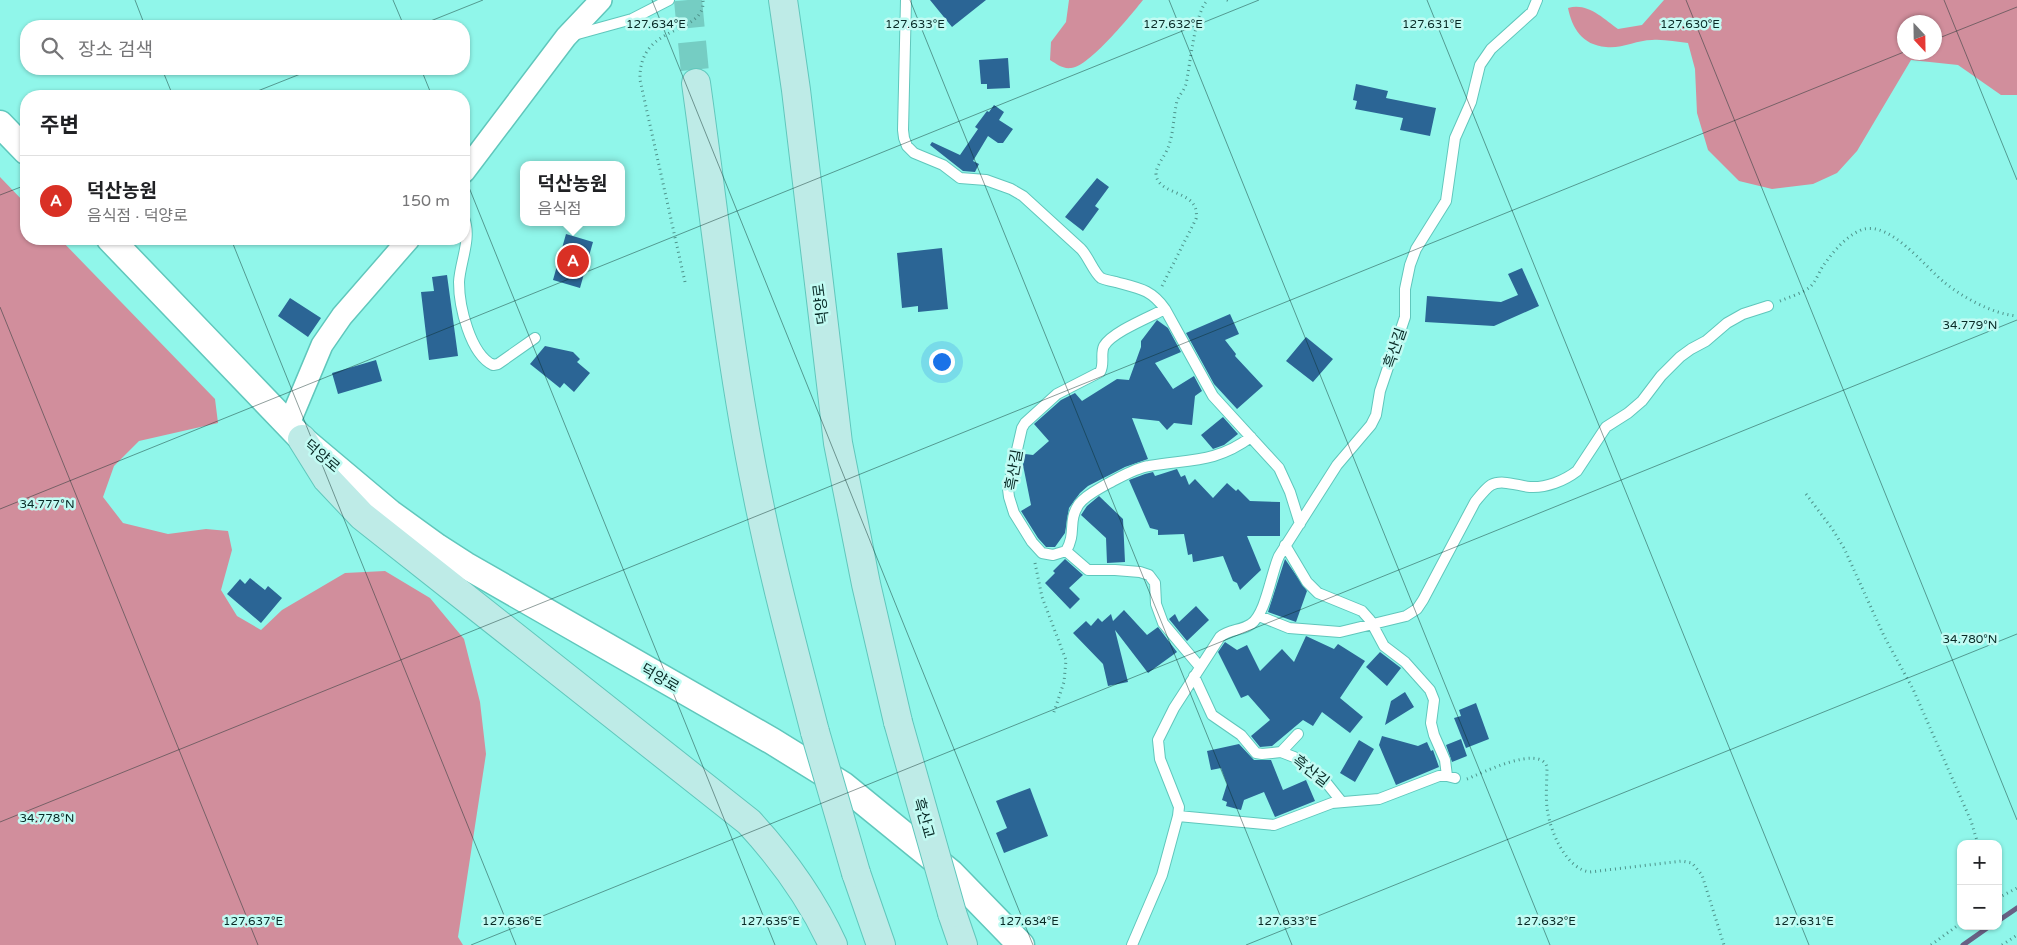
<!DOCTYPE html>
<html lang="ko">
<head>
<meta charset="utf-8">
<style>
  :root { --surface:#fff; --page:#f2f2f2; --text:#202124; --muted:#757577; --line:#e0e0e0; --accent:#d93025 }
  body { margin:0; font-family:"Varela Round","Noto Sans KR",sans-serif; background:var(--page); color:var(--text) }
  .controls { position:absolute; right:15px; bottom:15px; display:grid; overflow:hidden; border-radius:10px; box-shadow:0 1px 4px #0004 }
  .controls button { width:45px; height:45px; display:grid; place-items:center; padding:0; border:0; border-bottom:1px solid var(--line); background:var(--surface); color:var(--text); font:25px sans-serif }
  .compass { position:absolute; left:1897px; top:15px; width:45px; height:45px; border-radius:50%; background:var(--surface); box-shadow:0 1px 4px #0004; rotate:158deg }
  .you { position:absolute; left:941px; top:361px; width:18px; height:18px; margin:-12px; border:4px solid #fff; border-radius:50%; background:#1a73e8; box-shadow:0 0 0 8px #1a73e833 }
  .badge { display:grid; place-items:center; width:32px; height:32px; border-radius:50%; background:var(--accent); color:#fff; font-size:16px; font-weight:700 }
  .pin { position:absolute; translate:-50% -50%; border:2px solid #fff; box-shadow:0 1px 5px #0006 }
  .popup { position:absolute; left:520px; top:161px; width:105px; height:65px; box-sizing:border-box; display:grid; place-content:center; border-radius:10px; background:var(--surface); filter:drop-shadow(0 1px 4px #0005); font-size:16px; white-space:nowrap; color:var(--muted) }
  .popup b { font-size:19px; color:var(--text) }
  .popup::after { content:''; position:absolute; left:50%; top:100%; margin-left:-10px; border:10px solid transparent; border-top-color:var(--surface) }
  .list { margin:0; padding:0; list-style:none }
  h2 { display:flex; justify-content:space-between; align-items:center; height:65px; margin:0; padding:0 20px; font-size:21px }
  h2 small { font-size:16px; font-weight:400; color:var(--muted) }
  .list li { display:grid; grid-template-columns:32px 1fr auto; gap:15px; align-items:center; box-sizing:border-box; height:90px; padding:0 20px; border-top:1px solid var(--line) }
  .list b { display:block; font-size:19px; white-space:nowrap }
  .list p { margin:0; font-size:16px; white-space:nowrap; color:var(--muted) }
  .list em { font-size:16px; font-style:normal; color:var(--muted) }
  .icon { flex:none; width:28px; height:28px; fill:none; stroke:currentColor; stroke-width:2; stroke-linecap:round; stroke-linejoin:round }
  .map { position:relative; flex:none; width:2017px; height:945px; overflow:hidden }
  .search { position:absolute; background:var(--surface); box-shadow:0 1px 4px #0004; left:20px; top:20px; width:450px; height:55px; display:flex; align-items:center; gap:12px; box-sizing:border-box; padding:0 18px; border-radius:20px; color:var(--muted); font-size:19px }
  .panel { position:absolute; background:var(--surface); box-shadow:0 1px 4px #0004; left:20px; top:90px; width:450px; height:155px; border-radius:20px }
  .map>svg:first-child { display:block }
</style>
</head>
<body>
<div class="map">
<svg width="2017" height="945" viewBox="0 0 2017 945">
  <rect width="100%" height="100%" fill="#90f6ea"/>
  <path fill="#d18e9c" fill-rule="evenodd" d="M1069 0H1143C1131 15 1089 67 1071 68 1062 69 1057 64 1050 60L1051 42 1066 22Z
    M1664 0H2017V95H2001L1958 65 1911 60 1857 151 1837 173 1813 184 1772 189 1739 181 1708 150 1697 113 1695 69 1688 43C1676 42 1664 39 1652 40 1637 40 1621 49 1606 47 1582 45 1572 28 1568 8 1587 2 1603 18 1618 29L1642 25ZM1904 22H1934V52H1904Z
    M0 177 26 204V239H60L215 399 218 423 139 441 114 466 103 497 123 523 168 534 206 529 228 531 232 550 221 590 237 616 261 630 282 610 345 573 385 571 430 598 464 639 480 702 486 754 458 937 463 945H0Z"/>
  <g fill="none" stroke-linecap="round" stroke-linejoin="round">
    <path stroke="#686184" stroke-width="5" d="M1998 921 2017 908
      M1963 945 1990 926"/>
  </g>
  <path fill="#2b6595" d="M930 0H986L952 27Z
    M1008 58 1010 88 987 89V84H981L979 60Z
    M1356 84 1388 91 1386 98 1436 108 1430 136 1400 130 1403 118 1355 109 1357 101 1353 100Z
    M994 105 1004 112 999 120 1013 129 1003 143H998L988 136 973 161 979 164 975 172 963 171 930 145 932 142 960 155 978 129 975 127 987 111 989 112Z
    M1097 178 1109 187 1095 206 1099 209 1083 231 1065 217Z
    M566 234 593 242 580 288 553 280Z
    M942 248 948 309 918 312V306L902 308 897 253Z
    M1522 268 1539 306 1494 326 1425 322 1427 296 1501 302 1518 295 1508 274Z
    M447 275 458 356 429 360 421 292 434 291 432 277Z
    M290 298 321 318 308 337 278 316Z
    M1230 314 1239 334 1225 340 1236 354 1235 356 1263 386 1237 409 1214 384 1186 333Z
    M1157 320 1168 328 1181 352 1155 363 1173 389 1194 376 1202 391 1195 396 1192 425 1174 423 1167 430 1159 421 1132 418 1148 459 1125 467 1088 486 1080 493 1069 508 1065 533 1055 547H1046L1038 538 1021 511 1031 505 1023 465 1025 454 1033 455 1049 441 1034 424 1061 400 1075 393 1082 401 1117 379 1129 380 1141 347V341Z
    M1306 337 1333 359 1313 382 1286 361Z
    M545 346 573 352 580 359 577 362 590 373 574 392 564 383 560 388 530 364Z
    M376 360 382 381 338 394 332 373Z
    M1223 417 1238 434 1224 445 1213 449 1201 435Z
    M1177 469 1181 477 1185 475 1189 485 1195 479 1213 498 1227 483 1236 491 1238 489 1250 501 1280 502V536H1247L1261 570 1240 590 1237 583 1233 581 1223 556 1193 562 1192 554 1188 555 1184 534 1158 535V530L1150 528 1129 480 1145 474 1153 472 1155 476Z
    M1099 496 1123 519 1125 562 1107 563 1106 538 1081 515 1087 506Z
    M1065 559 1083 575 1069 588 1080 599 1070 609 1045 583 1055 573 1053 571Z
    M1285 559 1307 591 1296 622 1268 612Z
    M250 578 265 590 268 586 282 598 261 623 227 594 240 579 245 584Z
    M1196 606 1209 620 1187 641 1169 619 1175 614 1179 622Z
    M1124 610 1147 635 1158 627 1177 652 1148 673 1115 630 1128 682 1108 686 1103 664 1073 633 1086 621 1091 626 1098 618 1102 622 1111 614 1113 621Z
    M1306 636 1334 649 1338 644 1365 661 1340 698 1363 717 1350 733 1322 712 1313 726 1303 720 1272 746 1260 747 1251 736 1270 720 1248 695 1241 698 1218 652 1225 642 1237 650 1247 645 1260 671 1282 649 1294 662Z
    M1380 652 1401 668 1387 686 1366 667Z
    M1405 692 1414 707 1385 725 1391 701Z
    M1476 703 1489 739 1466 748 1454 718 1461 716 1459 710Z
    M1382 736 1418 746 1427 742 1431 751 1433 750 1439 767 1396 785 1379 745Z
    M1461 739 1467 756 1452 762 1446 745Z
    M1359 740 1374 749 1355 782 1340 773Z
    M1239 744 1254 760H1271L1283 790 1306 780 1315 801 1275 817 1264 792 1244 800 1241 810 1226 806 1227 802 1222 800 1227 784 1221 768 1211 770 1207 751Z
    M1030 788 1048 836 1004 853 996 833 1007 828 996 801Z"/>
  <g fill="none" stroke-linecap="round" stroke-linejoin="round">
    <path stroke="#75cdc3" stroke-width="28" stroke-dasharray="28 14" stroke-linecap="butt" d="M688 0 696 83"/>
    <g stroke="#60c7bc" stroke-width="12">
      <path id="service" d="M906 0 903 130 904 138 907 146 914 153 943 165 960 178 986 180 1011 189 1023 196 1081 249C1088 256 1094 273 1101 278 1105 280 1111 281 1116 282 1138 288 1151 289 1165 309L1213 396 1279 468 1290 492 1300 524
        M574 35 632 19 669 0
        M464 218C472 238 460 262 459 282 459 306 470 354 493 365L498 364 535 338
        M1165 309C1150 317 1112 332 1104 346 1100 354 1105 364 1100 372L1057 394 1025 423 1022 428 1008 489 1009 497 1014 513 1032 542 1042 553 1053 555 1066 551 1088 570H1115L1140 572 1149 575 1155 583 1156 604 1163 623 1200 667
        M1285 545 1307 582 1318 593 1362 611 1370 620 1384 646 1405 662 1430 690 1434 700 1431 723 1434 735 1445 760 1447 776
        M1066 551C1077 532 1067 522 1079 504 1086 495 1097 490 1107 484 1121 477 1135 468 1149 466 1190 459 1216 463 1251 437
        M1259 616 1289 628 1340 632 1406 616 1417 609 1423 600 1475 502C1480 496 1485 489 1491 485 1502 479 1518 486 1530 487 1546 488 1564 481 1577 471L1606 427 1628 413 1642 401 1661 376 1680 357 1691 349 1706 341 1727 323 1743 314 1768 306
        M1194 676 1212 715 1241 735 1256 753 1262 754 1281 752 1294 757 1325 781 1341 801
        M1281 752 1298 734
        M1178 816 1274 825 1332 803 1379 799 1439 776H1447L1455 778
        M1132 945 1162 875 1178 816 1179 807 1160 759 1158 740 1174 708 1220 637C1229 629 1241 631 1251 624 1266 614 1271 573 1279 556L1337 465 1371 425 1376 415 1380 391 1405 317V289L1410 265 1416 249 1446 201 1455 138 1471 102 1480 65 1491 49 1532 12 1537 0"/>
    </g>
    <g stroke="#60c7bc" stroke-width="24">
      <path id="minor" d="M464 172 566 37 601 0
        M288 426 322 345 342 316 409 239"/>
    </g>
    <g stroke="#60c7bc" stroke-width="29">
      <path id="tertiary" d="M0 124 26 151
        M110 239 302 439 390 513 437 547 465 565 772 741 843 785 951 873 1021 945"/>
    </g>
    <g stroke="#60c7bc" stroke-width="30">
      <path id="secondary" d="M783 0 796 90 838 443 866 584 898 722
        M696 83C715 218 729 355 756 488 772 570 794 651 815 732
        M302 439 327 479 362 516 749 822C783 859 812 899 833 945
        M856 873 881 945
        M952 913 963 945"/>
    </g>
    <path stroke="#4e938b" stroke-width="3" stroke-dasharray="1 4" stroke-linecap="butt" d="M1227 0 1229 1
      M685 282 640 80C638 22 706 36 703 0
      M1162 286 1196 219C1201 189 1158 197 1156 174 1156 166 1164 157 1167 150 1174 135 1173 117 1177 101 1179 95 1184 91 1186 84 1190 66 1195 10 1208 0
      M1780 301C1789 297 1804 293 1811 286 1816 281 1819 272 1823 266 1833 252 1845 237 1861 230 1889 219 1925 267 1945 283 1964 298 1993 314 2017 316
      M1806 494 1833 530 1844 548 1884 636 1913 689 1971 821 1978 844
      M1035 563 1042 597 1066 660 1064 682 1053 715
      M1467 779C1482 773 1540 744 1547 767 1547 782 1545 799 1548 814 1552 835 1567 869 1590 872L1682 861 1692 863 1702 875 1724 945
      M1998 898 2017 888
      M1931 945 1961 923
      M2002 945 2017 935"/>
    <use href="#service" stroke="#fff" stroke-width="10"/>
    <use href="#minor" stroke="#fff" stroke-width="21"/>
    <use href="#tertiary" stroke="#fff" stroke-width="26"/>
    <use href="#secondary" stroke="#beebe7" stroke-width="28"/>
    <g stroke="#60c7bc" stroke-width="30" stroke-linecap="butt">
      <path id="secondary-bridge" d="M898 722 952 913
        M815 732 856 873"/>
    </g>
    <use href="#secondary-bridge" stroke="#beebe7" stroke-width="28"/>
  </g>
  <path fill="none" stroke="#082a26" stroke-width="1" stroke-opacity="0.45" d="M135 0 145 26M393 0 404 26M652 0 1033 945M910 0 1292 945M1169 0 1550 945M1427 0 1809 945M1686 0 2017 820M1944 0 2017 180M418 26 483 0M1934 40 2017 7M162 69 173 96M421 69 432 96M245 96 313 69M464 175 775 945M0 195 26 185M231 239 516 945M0 307 258 945M0 509 1259 0M0 822 1904 52M471 945 2017 320M1246 945 2017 634"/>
  <g text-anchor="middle" stroke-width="5" stroke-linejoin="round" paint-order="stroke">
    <g font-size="15" fill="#082a26" stroke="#c2fbf3">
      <text transform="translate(821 304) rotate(-97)" y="5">덕양로</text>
      <text transform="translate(1395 348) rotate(-71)" y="5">흑산길</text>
      <text transform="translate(322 456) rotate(40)" y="5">덕양로</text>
      <text transform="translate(1014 470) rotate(-80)" y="5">흑산길</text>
      <text transform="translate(660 678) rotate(30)" y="5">덕양로</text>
      <text transform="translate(1311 771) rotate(38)" y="5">흑산길</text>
      <text transform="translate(924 818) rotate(74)" y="5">흑산교</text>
    </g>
  </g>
  <g font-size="12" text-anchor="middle" fill="#082a26" stroke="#c2fbf3" stroke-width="5" stroke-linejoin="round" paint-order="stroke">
    <text x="656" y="28">127.634°E</text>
    <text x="915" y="28">127.633°E</text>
    <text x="1173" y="28">127.632°E</text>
    <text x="1432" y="28">127.631°E</text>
    <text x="1690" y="28">127.630°E</text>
    <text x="1970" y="329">34.779°N</text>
    <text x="47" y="508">34.777°N</text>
    <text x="1970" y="643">34.780°N</text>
    <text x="47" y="822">34.778°N</text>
    <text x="253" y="925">127.637°E</text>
    <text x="512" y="925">127.636°E</text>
    <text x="770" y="925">127.635°E</text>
    <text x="1029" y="925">127.634°E</text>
    <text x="1287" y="925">127.633°E</text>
    <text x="1546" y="925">127.632°E</text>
    <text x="1804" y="925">127.631°E</text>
  </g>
</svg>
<div class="controls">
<button>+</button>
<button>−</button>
</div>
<svg class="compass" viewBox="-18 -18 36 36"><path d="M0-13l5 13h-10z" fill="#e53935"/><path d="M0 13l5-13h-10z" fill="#757577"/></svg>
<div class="you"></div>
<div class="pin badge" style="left:573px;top:261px">A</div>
<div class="popup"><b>덕산농원</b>음식점</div>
<div class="search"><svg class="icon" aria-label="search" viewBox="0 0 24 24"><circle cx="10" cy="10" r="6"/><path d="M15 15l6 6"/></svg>장소 검색</div>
<section class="panel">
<h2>주변<small></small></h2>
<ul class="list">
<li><span class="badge">A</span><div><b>덕산농원</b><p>음식점 · 덕양로</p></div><em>150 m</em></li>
</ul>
</section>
</div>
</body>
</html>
